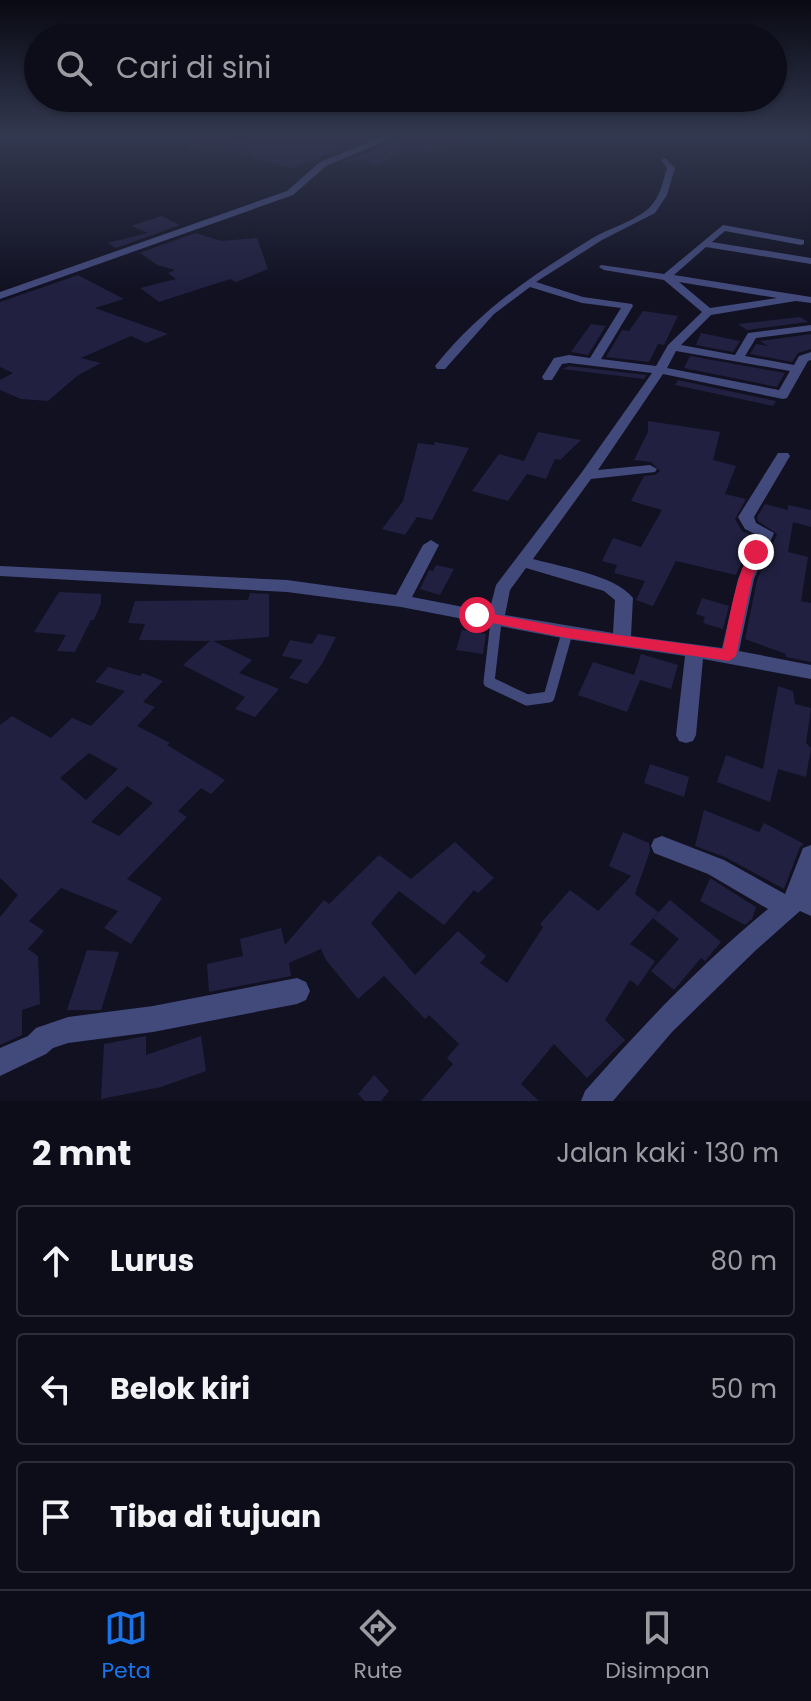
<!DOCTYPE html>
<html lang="id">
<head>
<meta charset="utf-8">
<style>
  :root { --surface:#0d0d1a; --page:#1b1b27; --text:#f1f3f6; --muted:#9a9ca2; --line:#2d2d39; --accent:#1a73e8 }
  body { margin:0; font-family:Poppins,sans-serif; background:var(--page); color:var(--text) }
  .stop { position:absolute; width:24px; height:24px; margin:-18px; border:6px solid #e11d48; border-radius:50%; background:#fff }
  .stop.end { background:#e11d48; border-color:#fff; box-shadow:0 2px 8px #0008 }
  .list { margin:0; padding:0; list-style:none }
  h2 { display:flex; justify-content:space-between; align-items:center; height:104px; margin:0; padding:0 32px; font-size:34px }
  h2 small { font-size:26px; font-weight:400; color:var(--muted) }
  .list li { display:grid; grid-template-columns:52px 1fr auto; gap:24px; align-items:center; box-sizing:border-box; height:112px; margin:0 16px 16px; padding:0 16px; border:2px solid var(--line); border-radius:8px }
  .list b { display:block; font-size:30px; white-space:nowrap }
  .list em { font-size:26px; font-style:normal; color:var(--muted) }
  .icon { flex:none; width:44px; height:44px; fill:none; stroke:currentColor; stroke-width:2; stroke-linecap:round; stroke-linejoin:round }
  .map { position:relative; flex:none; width:811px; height:1101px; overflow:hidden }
  .search { position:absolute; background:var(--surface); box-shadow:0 2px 6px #0004; left:24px; right:24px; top:24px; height:88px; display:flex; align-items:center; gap:20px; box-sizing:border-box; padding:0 28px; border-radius:44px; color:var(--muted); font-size:30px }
  .sheet { height:488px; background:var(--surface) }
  nav { display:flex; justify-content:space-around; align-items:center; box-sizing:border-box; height:112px; border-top:2px solid var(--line); background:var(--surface); font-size:22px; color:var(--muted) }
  nav a { display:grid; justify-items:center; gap:4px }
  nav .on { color:var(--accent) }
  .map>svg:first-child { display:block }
</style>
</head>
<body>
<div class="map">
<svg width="811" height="1101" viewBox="0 0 811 1101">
  <rect width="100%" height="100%" fill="#112"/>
  <path fill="#212040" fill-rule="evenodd" d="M185 134H232L238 140 245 134H379L292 168 253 159 252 156 240 157 242 150 189 149Z
    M400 134H465L451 141 456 142 428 153 409 149 376 165 363 159 340 163 380 147Z
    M161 216 180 225 116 248 107 243 148 233 131 226Z
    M196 233 221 241 257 238 268 269 236 282 230 279 159 302 140 288 176 279 168 273 175 270 157 265 140 253 130 256Z
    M78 275 124 299 95 308 168 334 146 343 131 336 81 358 101 363 77 376 48 401 21 399 0 390V380L13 373 0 367V302Z
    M643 311 678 316 664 345 658 344 649 362 606 357 622 330 629 331Z
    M800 317 808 322 747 330 738 324Z
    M591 324 606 326 588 355 571 352Z
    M701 333 740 341 733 352 696 345Z
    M811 334V349L798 353 792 362 750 354 756 344 768 346 760 341Z
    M690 356 785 373 777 387 684 368Z
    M569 366 647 375 644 379 562 369Z
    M678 380 776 401 773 406 675 385Z
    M648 421 720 432 713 460 736 466 725 494 746 499 735 519 742 531 753 536 736 575 676 561 653 606 636 600 645 581 614 573 617 565 602 561 613 538 641 547 662 510 631 501 644 476 655 475 660 471 651 462 634 460 648 432Z
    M538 432 581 440 560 460 555 459 546 479 527 474 508 501 472 491 499 454 524 461Z
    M435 442 469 448 432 520 417 517 405 535 382 529 403 501 418 443 434 445Z
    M765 504 788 510V505L811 510V527L793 522 788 552 808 557 801 601 811 603V662L786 657V654L745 639 757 580 777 534 758 521 757 517Z
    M436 565 454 569 440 595 420 589 429 570 433 571Z
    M59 592 101 594V603L94 620H91L75 652 57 651 66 635 34 632Z
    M250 593 269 594V637L213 641 252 660 239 673 279 689 255 717 235 709 245 697 183 665 210 641 139 640 145 624 128 623 135 601 248 600Z
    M702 598 729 606 723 629 703 623 705 617 696 614Z
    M462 630 486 634 483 654 456 650Z
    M318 634 336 637 322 664 307 684 289 678 303 660 282 656 290 640 312 644Z
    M641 654 678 665 671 689 640 680 627 712 578 695 593 662 634 675Z
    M108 667 140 676 143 673 163 681 143 702 155 707 137 726 170 743 167 745 225 780 211 794 201 788 178 811 187 817 127 879 162 898 131 944 104 928 118 911 61 888 29 921 44 931 28 949 38 956 40 1004 22 1010V1035L0 1045V917L18 895 0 878V725L12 716 51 738 72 718 91 726 125 691 95 682ZM89 753 118 769 86 800 60 778ZM127 786 153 803 119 836 91 822Z
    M778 686 793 691 795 704 811 708 806 743 811 748 806 777 778 769 770 802 717 782 726 755 763 769Z
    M650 764 689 777 684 797 644 783Z
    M704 810 759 832 764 823 804 844 800 847 784 889 725 857 695 846Z
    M623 832 649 843 650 851 635 894 658 912 630 944 655 961 638 986 630 980 605 1020 625 1040 587 1078 554 1044 521 1084 539 1101H421L453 1064 447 1058 459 1044 429 1015 425 1019 384 976 358 999 326 960 321 949 289 963 291 976 209 992 207 964 243 956 240 939 281 928 285 945 324 900 329 904 379 855 411 879 455 842 494 878 478 893 474 890 444 925 399 891 371 923 415 975 458 931 486 956 480 963 507 983 543 927 540 924 570 890 598 911 631 876 609 866Z
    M710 878 756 907 752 919 745 925 700 901Z
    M670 900 721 942 705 961 701 958 674 990 651 971 679 939 653 918Z
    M87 950 119 952 101 1010H67Z
    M146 1036V1055L201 1036 206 1071 161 1087 101 1099 104 1044Z
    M374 1075 389 1091 381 1101H365L358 1094Z"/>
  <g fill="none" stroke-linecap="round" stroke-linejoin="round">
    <path stroke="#42497b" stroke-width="9" d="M495 624 496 619"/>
    <path stroke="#42497b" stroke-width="11" d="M496 622 489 682 527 700 549 697 567 633"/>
    <path fill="#42497b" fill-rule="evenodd" d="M235 134H242L238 137Z
      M388 134H397L379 144 326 166 293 195 0 299V292L287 191 320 162Z
      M665 158 675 168 667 195 655 213 602 240 536 282 583 297 632 304 633 306 601 359 656 366 668 345 702 312 664 280 604 270 599 267 601 265 664 274 723 225 804 240V244L801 245 725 231 712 242 811 258V264L706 247 674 275 811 297V303L796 301 711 315 681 345 735 355 748 333 811 325V331L756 338 745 356 794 365 799 356 811 352V360L808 361 787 398 783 399 663 374 598 470 650 465 657 469 655 472 591 479 533 559C561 567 615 575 633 598L631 636 722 648 738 579 757 535 745 529 738 517 778 453H788L790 456 754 517 756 523 774 533 754 579 739 651 811 665V679L703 659 696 735 693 741 686 743 679 741 676 735 685 656 567 639 401 607 287 592 0 576V566L287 580 396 595 423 545 431 540 439 545 412 597 489 612 496 585 582 472 652 373 569 363 562 364 552 380H544L542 377 554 358 569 355 590 358 621 308 582 303 530 287 494 314 445 369H437L435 366C481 309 530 277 591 239 607 229 638 220 650 207 660 197 663 181 667 168L661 160ZM679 282 777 298 710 308ZM676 351 790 371 779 390 667 368ZM526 568 604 591 615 600 613 633 505 615 510 590Z
      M662 836 724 860 785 894 803 848 811 845V916L800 911 756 950 672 1032 613 1101H581L585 1091C642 1026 701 964 768 909L708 874 654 853 651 846 654 839Z
      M297 978 306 982 310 991 306 1000 297 1004 153 1032 68 1043 53 1048 46 1054 0 1076V1048L28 1036 36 1028 68 1017 153 1006Z"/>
  </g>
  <linearGradient id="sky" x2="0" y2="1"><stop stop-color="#090913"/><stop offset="0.47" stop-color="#32384f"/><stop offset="1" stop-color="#32384f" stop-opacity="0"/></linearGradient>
  <rect width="811" height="288" fill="url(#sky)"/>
  <path fill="#e11d48" d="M756 548 763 552 752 579 736 656 729 661 567 638 477 620 470 615 477 611 567 628 723 649C728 628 738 557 756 548Z"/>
</svg>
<div class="stop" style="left:477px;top:615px"></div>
<div class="stop end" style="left:756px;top:552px"></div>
<div class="search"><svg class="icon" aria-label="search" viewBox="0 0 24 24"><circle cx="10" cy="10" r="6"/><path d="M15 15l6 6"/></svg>Cari di sini</div>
</div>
<section class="sheet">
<h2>2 mnt<small>Jalan kaki · 130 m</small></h2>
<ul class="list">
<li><svg class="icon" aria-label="ahead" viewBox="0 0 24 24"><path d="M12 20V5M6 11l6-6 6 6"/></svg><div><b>Lurus</b></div><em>80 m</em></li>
<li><svg class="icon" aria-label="left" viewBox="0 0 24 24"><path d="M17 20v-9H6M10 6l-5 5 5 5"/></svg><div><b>Belok kiri</b></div><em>50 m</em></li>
<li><svg class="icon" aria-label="arrive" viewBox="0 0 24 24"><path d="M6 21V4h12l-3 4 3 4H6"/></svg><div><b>Tiba di tujuan</b></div></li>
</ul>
</section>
<nav>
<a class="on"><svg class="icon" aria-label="map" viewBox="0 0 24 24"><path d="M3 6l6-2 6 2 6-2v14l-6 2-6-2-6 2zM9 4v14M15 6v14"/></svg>Peta</a>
<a><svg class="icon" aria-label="directions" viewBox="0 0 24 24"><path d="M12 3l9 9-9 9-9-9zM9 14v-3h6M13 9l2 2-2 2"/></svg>Rute</a>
<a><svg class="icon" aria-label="saved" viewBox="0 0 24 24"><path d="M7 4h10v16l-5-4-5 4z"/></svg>Disimpan</a>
</nav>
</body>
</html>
